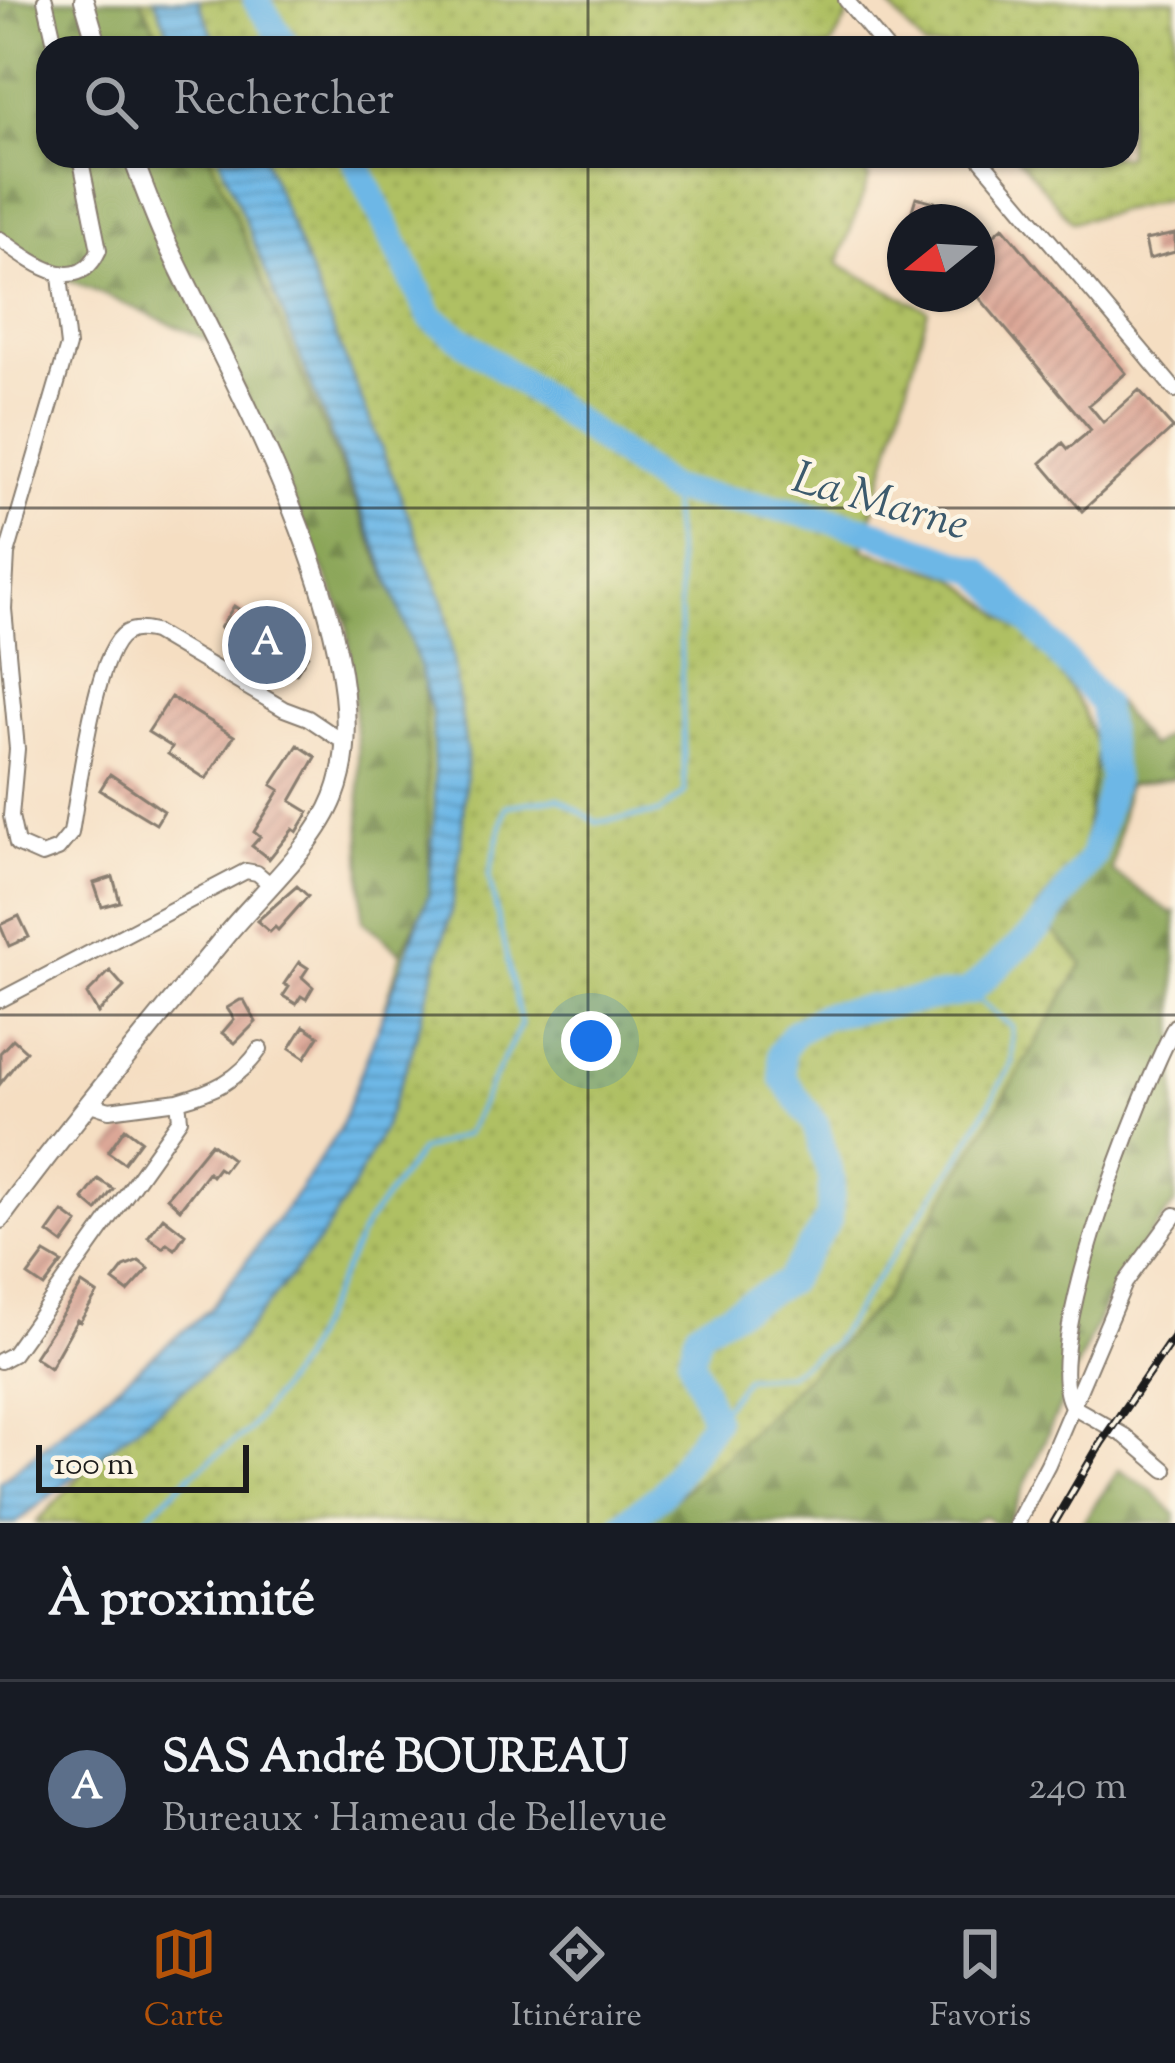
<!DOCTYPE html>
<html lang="fr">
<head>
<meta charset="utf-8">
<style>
  :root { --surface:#171b24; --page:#20242c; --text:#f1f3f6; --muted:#9ea1a6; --line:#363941; --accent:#b45309 }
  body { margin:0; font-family:"Sorts Mill Goudy",serif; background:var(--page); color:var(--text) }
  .compass { position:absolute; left:887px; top:204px; width:108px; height:108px; border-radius:50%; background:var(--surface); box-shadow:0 3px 9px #0004; rotate:252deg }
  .scale { position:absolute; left:36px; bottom:30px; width:213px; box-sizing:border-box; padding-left:12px; border:6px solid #1c1c1c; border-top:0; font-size:33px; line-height:42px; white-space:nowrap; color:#1c1c1c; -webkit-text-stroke:9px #fcf5e5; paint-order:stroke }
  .you { position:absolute; left:591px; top:1041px; width:42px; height:42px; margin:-30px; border:9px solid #fff; border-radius:50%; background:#1a73e8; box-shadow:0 0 0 18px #1a73e833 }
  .badge { display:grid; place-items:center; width:78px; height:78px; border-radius:50%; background:var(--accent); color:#fff; font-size:39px; font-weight:700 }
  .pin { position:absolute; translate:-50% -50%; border:6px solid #fff; box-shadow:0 3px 12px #0006 }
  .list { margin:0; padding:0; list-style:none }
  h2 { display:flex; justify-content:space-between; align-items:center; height:156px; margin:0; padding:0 48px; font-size:51px }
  h2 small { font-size:39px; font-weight:400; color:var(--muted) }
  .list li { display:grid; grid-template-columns:78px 1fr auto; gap:36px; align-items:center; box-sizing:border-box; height:216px; padding:0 48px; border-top:3px solid var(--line) }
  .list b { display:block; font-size:45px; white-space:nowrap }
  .list p { margin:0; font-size:39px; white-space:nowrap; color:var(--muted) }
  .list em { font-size:39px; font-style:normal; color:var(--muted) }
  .icon { flex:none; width:66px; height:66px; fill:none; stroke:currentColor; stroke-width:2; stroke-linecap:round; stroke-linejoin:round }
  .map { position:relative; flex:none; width:1175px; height:1523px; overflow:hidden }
  .search { position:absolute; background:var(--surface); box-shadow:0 3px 9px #0004; left:36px; right:36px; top:36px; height:132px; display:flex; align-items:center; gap:30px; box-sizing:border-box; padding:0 42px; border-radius:36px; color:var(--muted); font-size:45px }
  .sheet { height:372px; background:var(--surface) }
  nav { display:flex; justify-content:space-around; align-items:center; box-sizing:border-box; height:168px; border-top:3px solid var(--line); background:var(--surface); font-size:33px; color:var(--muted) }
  nav a { display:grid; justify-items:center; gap:6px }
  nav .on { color:var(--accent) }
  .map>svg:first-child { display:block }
</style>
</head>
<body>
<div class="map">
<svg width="1175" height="1523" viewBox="0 0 1175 1523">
  <defs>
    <pattern id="grass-dots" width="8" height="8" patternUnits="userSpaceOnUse" patternTransform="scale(3)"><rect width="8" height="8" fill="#afc063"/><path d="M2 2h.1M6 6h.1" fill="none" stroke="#96a455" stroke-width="1.8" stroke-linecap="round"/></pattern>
    <pattern id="forest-firs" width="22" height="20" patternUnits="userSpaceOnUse" patternTransform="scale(3)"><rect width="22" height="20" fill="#8ba659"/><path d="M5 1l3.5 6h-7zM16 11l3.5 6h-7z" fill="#718649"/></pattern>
    <pattern id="water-rules" width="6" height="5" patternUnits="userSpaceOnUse" patternTransform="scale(3)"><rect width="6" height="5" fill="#6db7e6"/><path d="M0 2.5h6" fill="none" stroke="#5994ba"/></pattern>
    <pattern id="building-hatch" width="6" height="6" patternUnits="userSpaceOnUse" patternTransform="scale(3)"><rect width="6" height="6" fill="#dca797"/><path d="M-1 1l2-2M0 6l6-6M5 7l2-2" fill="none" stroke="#bc8f82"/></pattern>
  </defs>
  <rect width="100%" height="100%" fill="#fcf5e5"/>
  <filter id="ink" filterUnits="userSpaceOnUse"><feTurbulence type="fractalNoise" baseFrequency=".00833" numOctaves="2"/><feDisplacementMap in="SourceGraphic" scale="24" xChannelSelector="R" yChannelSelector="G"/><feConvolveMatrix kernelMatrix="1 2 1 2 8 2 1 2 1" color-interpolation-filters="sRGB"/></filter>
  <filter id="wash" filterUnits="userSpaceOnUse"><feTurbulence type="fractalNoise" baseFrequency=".004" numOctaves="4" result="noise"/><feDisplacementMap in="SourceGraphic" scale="48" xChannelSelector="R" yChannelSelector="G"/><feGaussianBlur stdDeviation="2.7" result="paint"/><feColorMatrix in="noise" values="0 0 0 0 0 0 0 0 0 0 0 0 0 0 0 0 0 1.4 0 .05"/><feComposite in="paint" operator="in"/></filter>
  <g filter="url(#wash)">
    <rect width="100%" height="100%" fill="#f5dec2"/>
    <path fill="url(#grass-dots)" stroke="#666e40" stroke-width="3" d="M141 0H857L830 48H164Z
      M884 0H1175V198L1072 222 1016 156H1127V48H925Z
      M210 156H852L869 178 838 264 928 310 863 549 954 577 1046 650 1082 709 1097 749 1083 851 1036 911 1083 964 883 1300 722 1460 643 1523H36L209 1341 310 1193 368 1066 401 953 430 895 424 666Z"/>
    <path fill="url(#forest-firs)" stroke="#54613a" stroke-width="3" d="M0 0H141L164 48H48V156H210L424 666 430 895 401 953 363 920 359 768 347 622 224 347 60 276 0 239Z
      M1116 703 1150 747 1175 729V778L1127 785 1112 871 1172 914 1175 912V1203L1117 1278 1008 1523H995L985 1516 970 1523H643L722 1460 883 1300 1083 964 1035 911 1083 851 1097 749Z
      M1119 1470 1150 1489 1175 1514V1523H1082Z"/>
    <path fill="url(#water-rules)" stroke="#446a81" stroke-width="3" d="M155 0H198L218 48H175Z
      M219 156H263L445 606 467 756 461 845 451 912 411 1054 385 1124 355 1184 322 1237 228 1354 16 1523H0V1482L210 1309 298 1192 339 1130 429 894 435 804 432 713 418 661 384 565Z"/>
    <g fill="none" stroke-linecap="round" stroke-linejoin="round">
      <path stroke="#6db7e6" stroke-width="4.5" d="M714 1420 746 1377 787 1374 832 1344 959 1158 1012 1063V1027L969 992
        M140 1523 193 1473 247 1432 299 1362 366 1224 420 1151 466 1134 521 1024 489 877 506 806 558 798 597 822 659 813 685 793 679 586 670 490"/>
      <path stroke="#6db7e6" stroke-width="27" d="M256 0 288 48
        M353 156 431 317 670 490 784 509 866 529 979 571 1040 632 1102 703 1113 779 1093 856 1040 927 969 992 825 1015 794 1033 781 1052 783 1078 815 1123 832 1181 829 1219 787 1282 699 1330 691 1359 714 1420 662 1494 624 1523"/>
    </g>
    <g id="blocks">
      <path fill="url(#building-hatch)" d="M916 197 949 206 945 222 910 217Z
        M1003 227 1126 373 1089 405 1103 422 1139 390 1173 428 1082 511 1041 463 1063 443 1068 449 1091 430 977 295V249Z
        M1175 234V252L1149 259 1145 240Z
        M234 606 308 655 296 674 287 671 284 675 273 668 276 664 220 628Z
        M171 697 234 736 206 779 168 754 172 747 148 732Z
        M298 745 316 757 291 801 309 812 297 832 293 829 269 859 252 846 260 837 254 832 280 790 272 785Z
        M110 774 164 811 156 824 100 790Z
        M113 877 120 902 102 907 94 883Z
        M297 886 308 896 278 930 275 927 270 932 257 921Z
        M19 916 29 937 9 946 0 925Z
        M299 962 308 968 302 977 313 987 306 999 301 996 296 1004 283 996 289 987 284 984Z
        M110 971 124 987 98 1013 87 994Z
        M240 1000H244L256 1022 235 1043 222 1033 234 1019 227 1008Z
        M304 1026 319 1036 305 1058 290 1048Z
        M13 1039 26 1051 0 1084V1053Z
        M125 1128 141 1140 124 1163 108 1152Z
        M211 1143 232 1159 223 1171 218 1168 212 1176 208 1172 180 1209 167 1197Z
        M98 1179 113 1189 97 1211 83 1199Z
        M63 1212 78 1223 63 1244 48 1233Z
        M163 1217 185 1234 175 1249 167 1243 163 1248 148 1237Z
        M45 1253 62 1263 44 1287 28 1276Z
        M139 1261 149 1269 128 1292 113 1281 124 1267Z
        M82 1284 97 1294 80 1322 77 1320 50 1368 34 1357Z"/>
    </g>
  </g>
  <g filter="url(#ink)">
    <use href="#blocks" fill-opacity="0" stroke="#887d6f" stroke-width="3"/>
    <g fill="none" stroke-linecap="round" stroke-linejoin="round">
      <g stroke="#887d6f" stroke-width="18">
        <path id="minor" d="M45 0 56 48
          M846 0 886 48
          M978 156 1175 390
          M0 239C31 261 77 299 99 250L80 156
          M60 276 68 346 7 554 4 609 17 749 11 816 17 844 42 855 58 849 71 833C78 794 95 650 126 633 135 628 144 630 154 632L284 709 308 718 345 743
          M0 1000 246 871 257 873 270 884
          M91 1104 109 1110 178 1101
          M0 1361 13 1354 180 1119 178 1101C214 1091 239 1080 260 1049
          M1072 1406C1038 1349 1142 1087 1175 1026
          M1072 1406 1125 1436 1165 1470
          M1017 1523 1048 1464 1125 1283 1175 1215"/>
      </g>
      <g stroke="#887d6f" stroke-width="22">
        <path id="tertiary" d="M84 0 98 48
          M0 1219C70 1124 147 1032 222 940 256 897 314 848 334 797 391 653 228 374 166 241 153 213 143 184 132 156"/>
      </g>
      <use href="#minor" stroke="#fff" stroke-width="14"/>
      <use href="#tertiary" stroke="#fff" stroke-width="18"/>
      <g stroke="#1c1c1c" stroke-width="9">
        <path id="rail" d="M1054 1523 1101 1443 1175 1335"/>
      </g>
      <use href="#rail" stroke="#fcf5e5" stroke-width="4.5" stroke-dasharray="14" stroke-linecap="butt"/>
    </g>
  </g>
  <path fill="none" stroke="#1c1c1c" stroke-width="3" stroke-opacity="0.55" d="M588 0V48M588 156V1523M0 508H1175M0 1015H1175"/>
  <g text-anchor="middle" stroke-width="9" stroke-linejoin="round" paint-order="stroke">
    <g font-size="45" font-style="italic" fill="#3c5a6d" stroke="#fcf5e5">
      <text transform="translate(881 499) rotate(16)" y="16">La Marne</text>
    </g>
  </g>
</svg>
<svg class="compass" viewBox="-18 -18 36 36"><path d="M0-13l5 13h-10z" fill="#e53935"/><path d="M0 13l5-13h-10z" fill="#9ea1a6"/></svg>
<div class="scale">100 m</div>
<div class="you"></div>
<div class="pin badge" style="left:267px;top:645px;background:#5c6f8a">A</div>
<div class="search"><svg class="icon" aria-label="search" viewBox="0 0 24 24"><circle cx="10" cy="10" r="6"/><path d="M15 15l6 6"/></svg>Rechercher</div>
</div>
<section class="sheet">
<h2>À proximité<small></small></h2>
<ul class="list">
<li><span class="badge" style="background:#5c6f8a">A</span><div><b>SAS André BOUREAU</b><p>Bureaux · Hameau de Bellevue</p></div><em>240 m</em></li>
</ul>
</section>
<nav>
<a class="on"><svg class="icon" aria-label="map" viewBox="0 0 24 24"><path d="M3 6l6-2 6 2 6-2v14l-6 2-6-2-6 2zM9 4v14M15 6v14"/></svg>Carte</a>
<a><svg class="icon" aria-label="directions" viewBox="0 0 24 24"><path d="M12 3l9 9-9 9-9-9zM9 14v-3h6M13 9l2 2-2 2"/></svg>Itinéraire</a>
<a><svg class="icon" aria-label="saved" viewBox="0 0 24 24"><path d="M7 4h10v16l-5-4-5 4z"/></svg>Favoris</a>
</nav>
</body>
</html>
